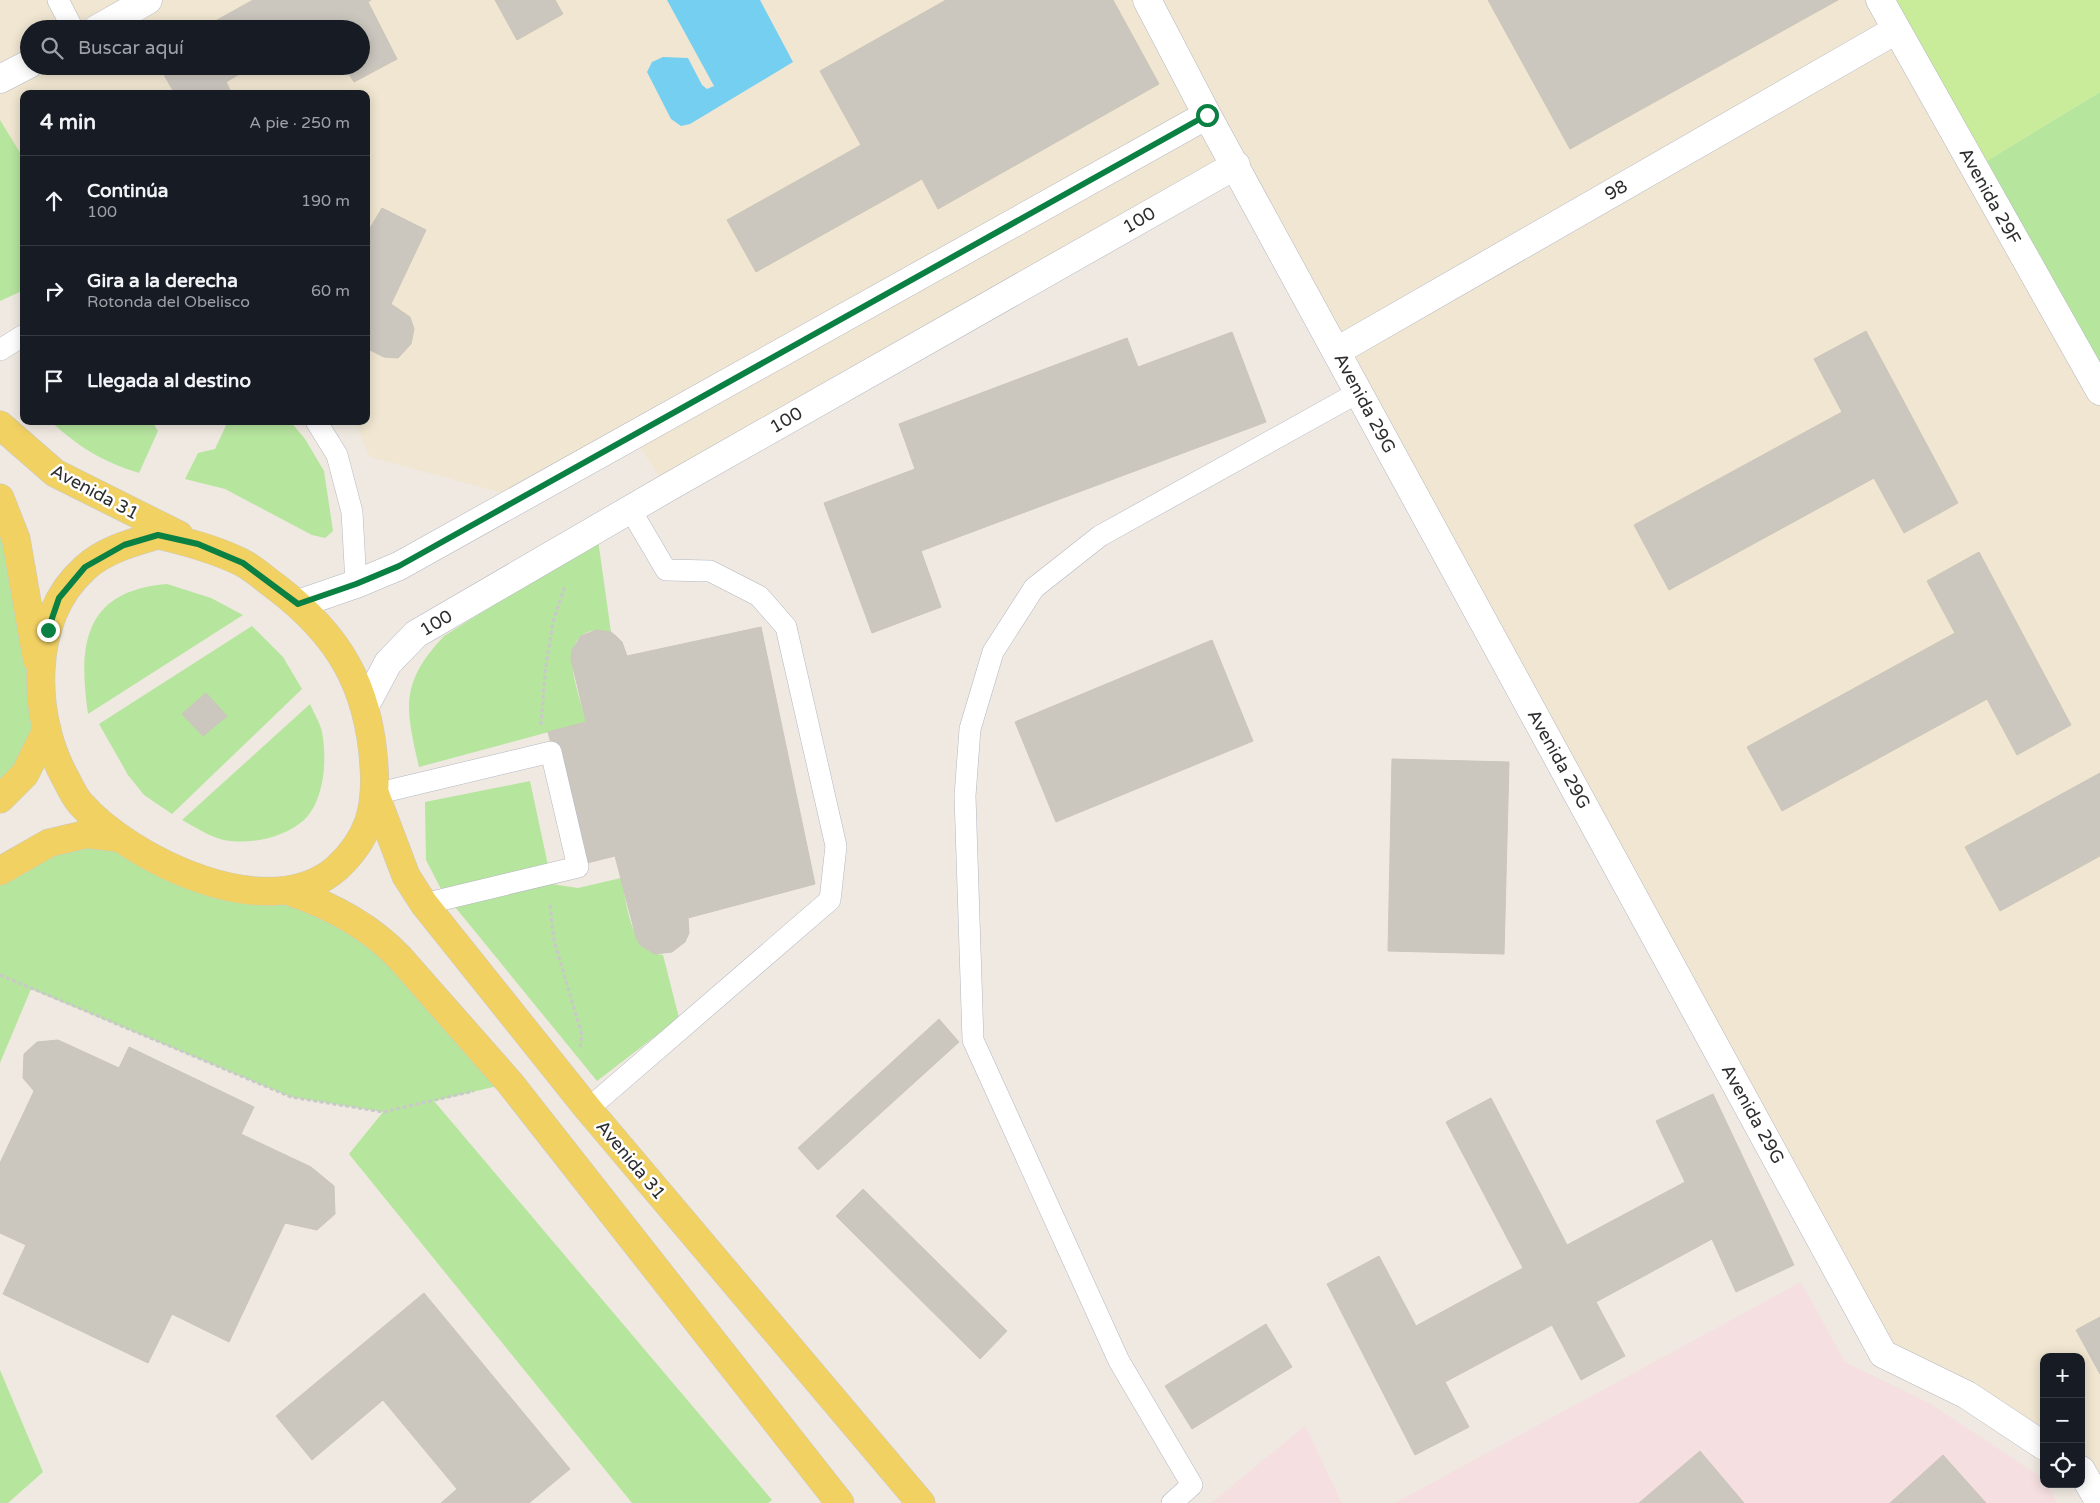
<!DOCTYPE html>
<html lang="es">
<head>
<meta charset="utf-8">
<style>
  :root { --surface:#171b24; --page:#242831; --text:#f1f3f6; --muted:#9ea1a6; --line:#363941 }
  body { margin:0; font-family:"Varela Round",sans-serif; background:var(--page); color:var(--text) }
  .controls { position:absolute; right:15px; bottom:15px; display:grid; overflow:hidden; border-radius:10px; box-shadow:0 2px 12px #0003 }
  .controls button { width:45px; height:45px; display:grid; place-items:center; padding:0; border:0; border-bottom:1px solid var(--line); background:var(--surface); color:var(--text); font:25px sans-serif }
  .stop { position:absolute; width:15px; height:15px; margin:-11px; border:4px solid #0b8043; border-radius:50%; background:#fff }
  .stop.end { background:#0b8043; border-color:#fff; box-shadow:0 1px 5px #0008 }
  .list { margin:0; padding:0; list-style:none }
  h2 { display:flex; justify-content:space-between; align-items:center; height:65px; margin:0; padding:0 20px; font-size:21px }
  h2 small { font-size:16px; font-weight:400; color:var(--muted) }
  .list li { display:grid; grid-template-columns:32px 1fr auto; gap:15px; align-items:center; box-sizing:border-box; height:90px; padding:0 20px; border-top:1px solid var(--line) }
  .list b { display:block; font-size:19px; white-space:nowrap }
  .list p { margin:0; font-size:16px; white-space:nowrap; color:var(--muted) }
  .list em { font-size:16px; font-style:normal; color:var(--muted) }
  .icon { flex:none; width:28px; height:28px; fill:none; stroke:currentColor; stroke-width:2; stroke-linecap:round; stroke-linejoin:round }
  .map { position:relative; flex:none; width:2100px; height:1503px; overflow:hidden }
  .search { position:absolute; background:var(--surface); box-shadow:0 2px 12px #0003; left:20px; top:20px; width:350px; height:55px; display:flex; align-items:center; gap:12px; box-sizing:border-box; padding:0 18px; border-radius:28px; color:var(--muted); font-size:19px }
  .panel { position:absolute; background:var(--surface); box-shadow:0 2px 12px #0003; left:20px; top:90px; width:350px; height:335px; border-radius:10px }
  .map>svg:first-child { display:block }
</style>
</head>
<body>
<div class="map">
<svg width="2100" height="1503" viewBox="0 0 2100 1503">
  <rect width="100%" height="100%" fill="#efe9e1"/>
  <path fill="#f0e6d1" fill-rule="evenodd" d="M0 0H2100V1503L2081 1470V1357H2044V1446L1883 1354 1236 165 667 488 632 435 521 498 370 457 354 421H366V94H24V159L0 120ZM29 29H361V66H29Z"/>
  <path fill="#f5dfe0" d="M1801 1282 1845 1362 1929 1403 2044 1479V1484H2047L2057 1503H1395Z
    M1305 1426 1342 1503H1211Z"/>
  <path fill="#b6e59e" d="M2100 92V391L1975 168Z
    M0 120 24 159V290L0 301Z
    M50 421H152L158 431 139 473C99 460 81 448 50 421Z
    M228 421H290L305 439 324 471 333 531 325 538 312 535 225 489 185 479 198 453 215 449Z
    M0 498 44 717 0 799Z
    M598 540 611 632C601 630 593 629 584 634 559 649 581 699 586 722L419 767C405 707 400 683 444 636Z
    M167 584 211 598 243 615 88 714C78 644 84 591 167 584Z
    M252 626 283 657 302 689 172 814 144 795 128 775 99 724Z
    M310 704C314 713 320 723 322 732 327 759 325 800 304 820 284 838 249 845 224 840 210 837 195 827 182 820Z
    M530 781 552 884 578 888 621 878C628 904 629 952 663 955L679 1018 597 1081 442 891 426 860 425 802Z
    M87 834 356 922 510 1083 434 1101 772 1500 768 1503H632L349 1154 383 1112 291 1097 31 989 0 1063V871Z
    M0 1370 43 1472 8 1503H0Z"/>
  <path fill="#c9ec9a" d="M1883 0H2100V92L1975 168Z"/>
  <path fill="#75cff0" d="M667 0H760L793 62 690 124 681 126 671 119 647 72 652 62 663 57 688 58 702 85 707 89 714 86Z"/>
  <path fill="#cbc7bf" stroke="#cbc5ba" d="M253 0H371L368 2 397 59 354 82 344 66H361V29H201Z
    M495 0H555L563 14 517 40Z
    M946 0H1113L1159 84 938 209 922 179 756 272 727 220 861 145 820 71Z
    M1488 0H1838L1570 149Z
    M159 66H253L226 82 232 94H175Z
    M382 208 426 230 391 304 410 317 414 329 411 344 398 358 384 357 366 348V235Z
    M1866 331 1958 503 1904 533 1874 478 1669 590 1634 525 1842 412 1814 359Z
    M1232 332 1266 422 921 551 941 607 872 633 824 503 915 469 899 424 1127 338 1138 367Z
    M1979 552 2071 725 2017 755 1987 699 1782 811 1747 747 1955 633 1927 581Z
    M761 627 815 884 688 918 689 933 685 942 672 952 655 954 640 945 636 937 615 856 583 864 548 732 586 722 571 659 572 650 581 636 596 630 611 632 617 637 622 642 627 656Z
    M1212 640 1253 741 1056 822 1015 722Z
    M206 693 227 716 203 736 182 714Z
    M204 702 217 715 204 727 192 714Z
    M1392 759 1509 762 1504 954 1388 951Z
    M2100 773V856L2000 911 1965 847Z
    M939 1019 959 1042 818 1170 798 1148Z
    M58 1040 119 1068 129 1047 254 1107 241 1134 311 1167 334 1186 335 1214 317 1230 285 1223 229 1342 172 1314 148 1363 3 1294 26 1245 0 1233V1163L34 1091 23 1078 24 1054 37 1042Z
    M1713 1094 1794 1265 1736 1292 1712 1239 1596 1302 1625 1356 1581 1380 1552 1325 1445 1382 1469 1427 1415 1455 1327 1284 1379 1256 1416 1326 1523 1268 1446 1122 1491 1098 1567 1245 1685 1182 1656 1121Z
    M863 1189 1007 1331 980 1359 836 1216Z
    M424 1293 570 1469 529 1503H441L457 1489 383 1400 312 1460 276 1416Z
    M2100 1317V1374L2076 1330Z
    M1266 1324 1292 1367 1192 1429 1165 1386Z
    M1700 1451 1744 1503H1639Z
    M1943 1455 1986 1503H1890Z"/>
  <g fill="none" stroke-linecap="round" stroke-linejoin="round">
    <g stroke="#b4b7c1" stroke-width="22">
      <path id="lane" d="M58 0 73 29
        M0 350 24 335
        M316 421 337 455 352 512 356 584
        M375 794 551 752 578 867 424 904
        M588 1109 830 900 836 846 786 627 759 596 710 571 666 570 630 509
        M1172 1503 1192 1485 1119 1361 973 1040 965 796 970 729 993 652 1034 588 1100 536 1359 392"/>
    </g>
    <g stroke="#b4b7c1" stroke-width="29">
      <path id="street" d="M1147 0 1207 115 1883 1354 1967 1395 2044 1446
        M1880 0 2100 391
        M97 29 148 0
        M0 79 29 64
        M1337 351 1896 30
        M298 604 356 584 399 566 1207 115
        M365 706 388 663 416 634 667 488 1236 165
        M2081 1470 2100 1503"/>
    </g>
    <g stroke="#c9c9c9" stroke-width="29">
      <path id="primary" d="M0 425 55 473 179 535
        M0 498 16 539 37 659
        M158 535C187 542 214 549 241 562 253 568 265 579 276 587 339 635 369 686 374 766 377 809 369 838 337 868 269 928 130 860 80 803 74 796 70 787 66 779 31 718 28 618 85 568 104 550 134 542 158 535Z
        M375 794 406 876 424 904 588 1109 921 1503
        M0 799 25 774 47 729
        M0 871 49 843 87 834 120 838
        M288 891C330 905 369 925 400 958L510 1083 840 1503"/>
    </g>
    <path stroke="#c9c9c9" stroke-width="3" stroke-dasharray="4 2.5" stroke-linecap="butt" d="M541 725 545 672 553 622 565 586
      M550 905 554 941 582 1035 580 1047
      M0 975 291 1097 383 1112 474 1091"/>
    <use href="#lane" stroke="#fff" stroke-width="21"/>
    <use href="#street" stroke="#fff" stroke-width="28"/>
    <use href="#primary" stroke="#f2d163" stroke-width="28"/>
  </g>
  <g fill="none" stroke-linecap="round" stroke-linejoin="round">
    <path stroke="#0b8043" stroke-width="6" d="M48 630 59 598 85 567 124 545 158 535 198 544 243 563 298 604 356 584 399 566 1207 115"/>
  </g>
  <g text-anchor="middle" stroke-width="5" stroke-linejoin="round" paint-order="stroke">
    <g font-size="18" fill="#2e2e2e" stroke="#fff">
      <text transform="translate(1616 190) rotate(-30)" y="6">98</text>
      <text transform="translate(1990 196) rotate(61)" y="6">Avenida 29F</text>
      <text transform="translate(1139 220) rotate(-30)" y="6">100</text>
      <text transform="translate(1365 403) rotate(62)" y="6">Avenida 29G</text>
      <text transform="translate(786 420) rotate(-30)" y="6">100</text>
      <text transform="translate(95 492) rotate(28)" y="6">Avenida 31</text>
      <text transform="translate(436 623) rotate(-31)" y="6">100</text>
      <text transform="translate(1559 759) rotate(61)" y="6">Avenida 29G</text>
      <text transform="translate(1753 1114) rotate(61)" y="6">Avenida 29G</text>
      <text transform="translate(631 1160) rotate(50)" y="6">Avenida 31</text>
    </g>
  </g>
</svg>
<div class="controls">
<button>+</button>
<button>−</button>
<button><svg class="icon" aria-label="locate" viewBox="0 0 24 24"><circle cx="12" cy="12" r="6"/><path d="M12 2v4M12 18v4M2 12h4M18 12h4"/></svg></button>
</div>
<div class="stop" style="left:1207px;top:115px"></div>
<div class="stop end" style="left:48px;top:630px"></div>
<div class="search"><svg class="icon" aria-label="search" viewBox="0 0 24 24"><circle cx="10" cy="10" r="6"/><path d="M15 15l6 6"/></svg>Buscar aquí</div>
<section class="panel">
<h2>4 min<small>A pie · 250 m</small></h2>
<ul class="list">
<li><svg class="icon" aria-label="ahead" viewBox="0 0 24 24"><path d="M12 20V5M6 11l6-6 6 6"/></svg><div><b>Continúa</b><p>100</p></div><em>190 m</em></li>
<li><svg class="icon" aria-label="right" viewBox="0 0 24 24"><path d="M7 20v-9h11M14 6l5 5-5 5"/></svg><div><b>Gira a la derecha</b><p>Rotonda del Obelisco</p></div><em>60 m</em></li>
<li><svg class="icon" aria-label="arrive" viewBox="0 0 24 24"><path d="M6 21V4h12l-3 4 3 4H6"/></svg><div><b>Llegada al destino</b></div></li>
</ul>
</section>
</div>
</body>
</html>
